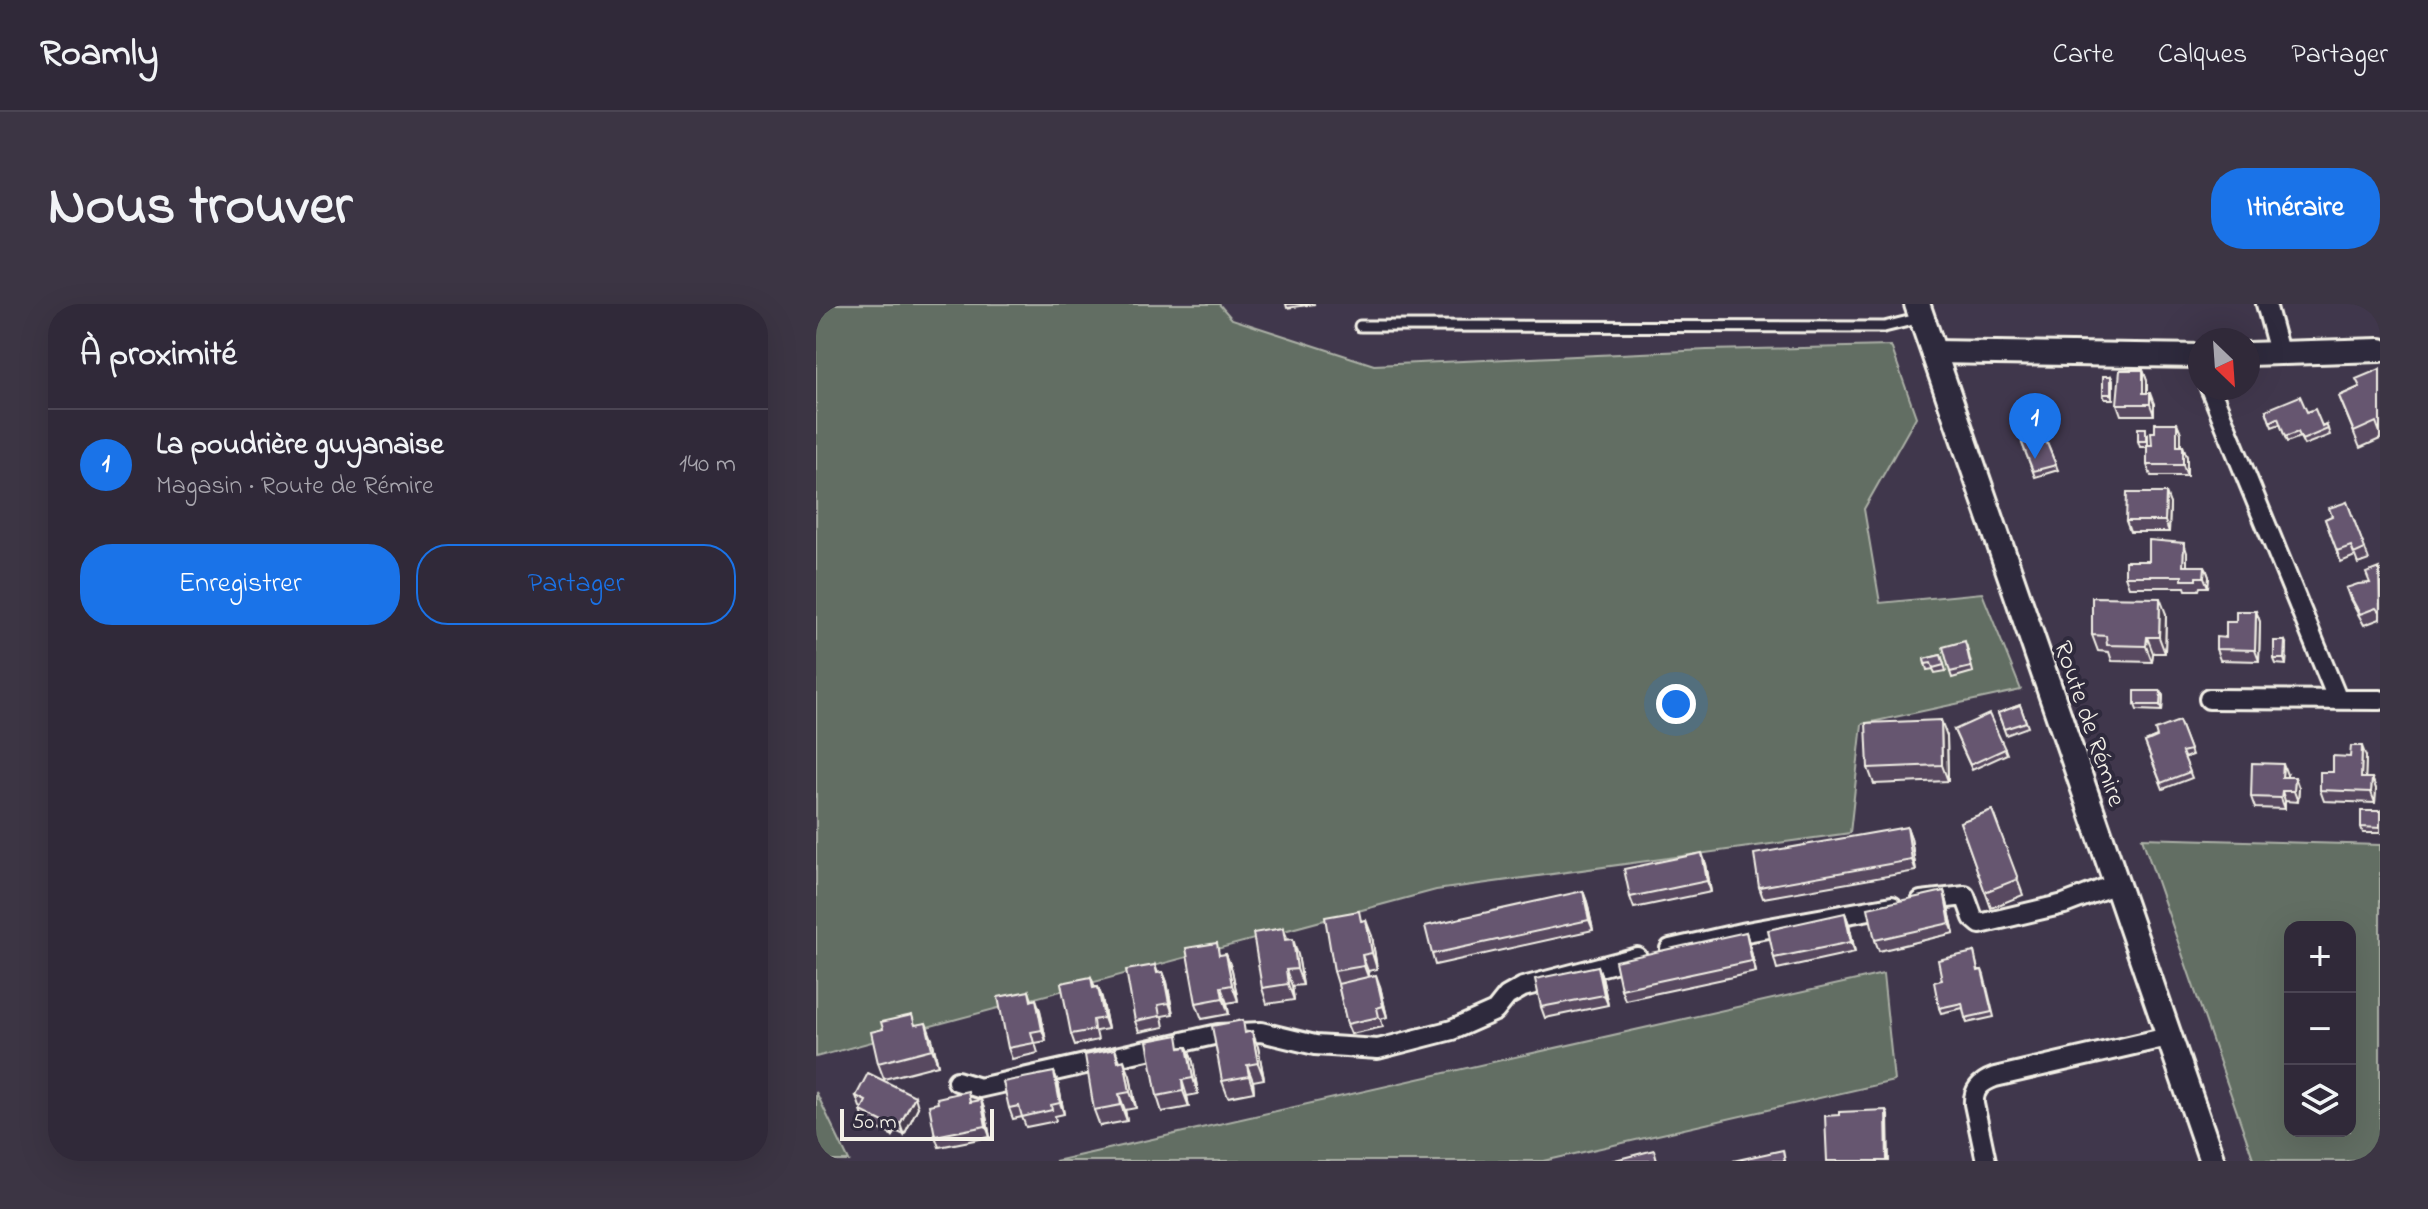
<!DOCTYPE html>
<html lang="fr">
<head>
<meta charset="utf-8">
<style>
  :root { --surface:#302939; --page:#3c3544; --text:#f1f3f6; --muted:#a8a6ae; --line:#4b4553; --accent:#1a73e8 }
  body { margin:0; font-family:"Indie Flower",sans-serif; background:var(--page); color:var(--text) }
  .controls { position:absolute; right:24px; bottom:24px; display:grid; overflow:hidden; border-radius:16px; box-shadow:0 8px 32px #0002 }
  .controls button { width:72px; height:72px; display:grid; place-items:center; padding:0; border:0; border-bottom:2px solid var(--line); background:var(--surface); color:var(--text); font:40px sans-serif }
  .compass { position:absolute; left:1372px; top:24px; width:72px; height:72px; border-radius:50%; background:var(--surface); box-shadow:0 8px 32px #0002; rotate:155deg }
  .scale { position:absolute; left:24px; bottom:20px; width:154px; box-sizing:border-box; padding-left:8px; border:4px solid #f4f1e8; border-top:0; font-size:22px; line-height:28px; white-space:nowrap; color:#f4f1e8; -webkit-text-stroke:6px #2f2a3d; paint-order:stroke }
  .you { position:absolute; left:860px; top:400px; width:28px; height:28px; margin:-20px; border:6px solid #fff; border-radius:50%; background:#1a73e8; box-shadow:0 0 0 12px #1a73e833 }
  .badge { display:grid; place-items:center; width:52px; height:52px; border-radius:50%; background:var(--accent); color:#fff; font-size:26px; font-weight:700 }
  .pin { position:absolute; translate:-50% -66px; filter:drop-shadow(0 2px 4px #0008) }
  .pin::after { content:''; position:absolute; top:42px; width:28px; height:24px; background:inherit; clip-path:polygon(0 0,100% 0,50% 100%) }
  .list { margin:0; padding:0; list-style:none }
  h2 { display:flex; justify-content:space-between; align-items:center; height:104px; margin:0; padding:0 32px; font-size:34px }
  h2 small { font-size:26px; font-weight:400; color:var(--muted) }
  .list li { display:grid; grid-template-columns:52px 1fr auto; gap:24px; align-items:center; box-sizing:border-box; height:112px; padding:0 32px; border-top:2px solid var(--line) }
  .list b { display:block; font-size:30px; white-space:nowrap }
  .list p { margin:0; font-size:26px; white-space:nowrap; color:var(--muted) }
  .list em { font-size:26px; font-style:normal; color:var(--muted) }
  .actions { display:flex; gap:16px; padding:24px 32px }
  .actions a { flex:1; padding:18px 0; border:2px solid var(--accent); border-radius:32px; text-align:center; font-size:28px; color:var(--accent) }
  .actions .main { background:var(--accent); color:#fff }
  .icon { flex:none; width:44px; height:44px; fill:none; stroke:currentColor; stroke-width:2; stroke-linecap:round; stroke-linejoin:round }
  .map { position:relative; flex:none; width:1564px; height:857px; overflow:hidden; border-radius:32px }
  header { display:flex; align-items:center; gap:48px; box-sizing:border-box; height:112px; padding:0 40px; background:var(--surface); border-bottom:2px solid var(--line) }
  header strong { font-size:38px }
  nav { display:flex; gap:44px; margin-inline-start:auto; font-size:28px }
  .intro { display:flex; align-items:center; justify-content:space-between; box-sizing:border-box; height:192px; padding:0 48px }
  h1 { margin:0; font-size:56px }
  .button { padding:20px 36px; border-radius:32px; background:var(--accent); color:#fff; font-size:28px; font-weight:700 }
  main { display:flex; gap:48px; padding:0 48px }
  aside { flex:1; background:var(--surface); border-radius:32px; box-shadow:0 8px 32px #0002 }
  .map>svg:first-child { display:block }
</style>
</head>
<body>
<header>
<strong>Roamly</strong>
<nav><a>Carte</a><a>Calques</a><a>Partager</a></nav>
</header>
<div class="intro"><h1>Nous trouver</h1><a class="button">Itinéraire</a></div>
<main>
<aside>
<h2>À proximité<small></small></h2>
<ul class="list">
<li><span class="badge">1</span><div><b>La poudrière guyanaise</b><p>Magasin · Route de Rémire</p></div><em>140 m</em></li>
</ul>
<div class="actions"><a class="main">Enregistrer</a><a>Partager</a></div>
</aside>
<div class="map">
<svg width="1564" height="857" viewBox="0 0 1564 857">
  <rect width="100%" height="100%" fill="#40374c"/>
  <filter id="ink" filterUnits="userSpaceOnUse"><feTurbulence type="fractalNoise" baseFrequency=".0125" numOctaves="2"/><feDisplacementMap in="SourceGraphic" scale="16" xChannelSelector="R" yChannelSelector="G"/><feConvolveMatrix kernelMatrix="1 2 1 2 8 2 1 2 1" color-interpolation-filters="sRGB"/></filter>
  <g filter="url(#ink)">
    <path fill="#626e63" stroke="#abb0a6" stroke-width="2" fill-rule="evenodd" d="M0 0H403L416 15 558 61 891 46 1075 42 1100 113 1048 205 1064 299 1166 289 1205 386 1046 420 1034 529 620 586 0 753Z
      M1326 534 1564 541V857H1438ZM1534 623V827H1474V623Z
      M1067 670 1078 777 728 857H239Z
      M0 788 33 857H0Z"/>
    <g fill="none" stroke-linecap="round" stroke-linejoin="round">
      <g stroke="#f4f1e8" stroke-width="15">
        <path id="service" d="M544 22 1068 23 1105 14"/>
      </g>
      <g stroke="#f4f1e8" stroke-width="24">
        <path id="minor" d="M1450 0 1463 48
          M1394 84 1521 394
          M1393 395 1564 396
          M1105 597 1149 592 1157 614 1164 620 1248 600 1300 580
          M854 645 925 629 1076 602
          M141 777 163 784 402 730 445 728 499 741 562 745 636 726 679 707 691 692 707 683 821 653
          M1170 857 1158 800C1157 785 1165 778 1179 773L1352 733"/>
      </g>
      <g stroke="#f4f1e8" stroke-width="28">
        <path id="tertiary" d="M1117 48 1384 52
          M1432 50 1564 46"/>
      </g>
      <g stroke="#f4f1e8" stroke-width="30">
        <path id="secondary" d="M1101 0 1396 857"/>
      </g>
      <use href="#service" stroke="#2f2a3d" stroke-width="9"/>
      <use href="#minor" stroke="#2f2a3d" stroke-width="18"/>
      <use href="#tertiary" stroke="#2f2a3d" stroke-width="22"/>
      <use href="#secondary" stroke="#2f2a3d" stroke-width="24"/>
    </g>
    <path fill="#584a60" stroke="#f4f1e8" stroke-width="2" d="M470 0H499L471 4Z
      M1564 65V135L1544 144 1523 92 1543 83Z
      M1327 66 1331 77V89L1338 100V111H1305L1301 100Z
      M1295 72 1297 77V95H1289L1287 90Z
      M1450 106 1491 108 1506 122 1510 120 1514 131 1488 141 1484 133 1471 138 1464 120 1456 123Z
      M1219 110 1242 166 1219 173 1206 139 1212 137Z
      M1361 119 1365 129V142H1367L1371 153V172H1335L1331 161V143H1324L1322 137 1332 130V141H1336L1339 128Z
      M1531 198 1553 256 1542 260 1539 252 1525 258 1509 215 1516 212Z
      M1354 200 1353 228H1314L1310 217Z
      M1371 249V262H1389L1393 273 1392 283H1384L1383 286H1370L1369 283H1313L1309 272 1333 257Z
      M1564 267V315L1548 321 1534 295 1530 284 1554 279Z
      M1440 307 1444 318 1443 357 1404 356 1400 345 1420 318Z
      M1350 310 1349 349H1337L1336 358 1296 357 1293 348 1282 347 1276 331Z
      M1469 337 1471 342 1470 361 1460 360 1458 355Z
      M1151 343 1157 368 1136 374 1134 368Z
      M1125 351 1130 367 1119 369 1117 365 1111 366 1108 355Z
      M1345 387 1347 392 1346 407 1321 406 1319 401Z
      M1204 401 1212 423 1190 431 1182 409Z
      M1363 417 1376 451 1368 454 1376 474 1347 485 1329 438 1341 433Z
      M1138 426 1189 445 1191 450 1156 466Z
      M1131 432 1132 477 1058 480 1052 464Z
      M1550 453 1549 474H1556L1560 485 1559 499 1508 497 1504 486Z
      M1471 471 1470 473 1483 484 1482 498 1469 497V505L1439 504 1435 493Z
      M1176 506 1207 591 1175 604 1144 518Z
      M1564 507V529H1547L1545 523Z
      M1091 523 1095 534 1100 567 947 594 943 583Z
      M890 560 895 588 818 604 814 593Z
      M767 587 771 598 777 626 619 661 616 650Z
      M1128 587 1131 598 1138 629 1063 647 1059 636Z
      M1029 609 1033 620 1039 648 961 665 958 654Z
      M546 617 556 632 561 665 552 667 553 673 564 682 571 713 565 715 567 723 535 730 531 720 522 680 518 667Z
      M467 624 472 636 482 651 487 681 476 682 478 696 451 700 446 684Z
      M930 628 933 639 940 668 809 696 805 685Z
      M1158 648 1162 666H1166L1168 671 1178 713 1151 719 1147 704 1125 709 1123 704 1126 676Z
      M410 650 416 666 422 697 411 699 413 710 386 715 380 699 406 651Z
      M339 661 342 669 347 668 351 678 357 710 346 712 348 723 323 728 319 717Z
      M782 662 786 673 792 701 729 714 725 703Z
      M275 673 279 683H282L286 694 292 725 280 727 282 736 259 741 255 730Z
      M213 687 216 696 224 706 230 737 219 739 222 749 196 755 192 744Z
      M100 721 116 735 122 761 68 775 62 759Z
      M431 728 442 743 448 775 437 777 438 788 412 793 406 777Z
      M366 743H371L377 758 382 790 371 792 373 803 346 808 341 792Z
      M299 745 304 757 314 772 320 804 309 806 311 817 284 822 278 806Z
      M238 768 242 778 248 810 239 812 240 817 210 823 206 813 197 815 193 804Z
      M40 792 102 803 88 831 80 827 77 832 49 818 45 807 46 804 44 803Z
      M165 796 169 807 174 833 123 843 119 832 156 798Z"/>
    <path fill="#473c4e" stroke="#f4f1e8" stroke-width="2" d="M1327 66 1331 77V100L1327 89Z
      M1295 72 1297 77V95L1295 90Z
      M1334 89 1338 100V111L1334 100Z
      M1361 119 1365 129V152L1361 142Z
      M1367 142 1371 153V172L1367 161Z
      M1350 189 1354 200 1353 228 1349 217Z
      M1368 239 1371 249V273L1367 262Z
      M1389 262 1393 273 1392 283 1388 273Z
      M1344 294 1350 310 1349 349 1343 333Z
      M1440 307 1444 318 1443 357 1439 346Z
      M1331 333 1337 349 1336 358 1330 342Z
      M1469 337 1471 342 1470 361 1468 355Z
      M1345 387 1347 392 1346 407 1344 401Z
      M1125 416 1131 432 1132 477 1126 461Z
      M1546 442 1550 453 1549 484 1545 474Z
      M1467 460 1471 471 1470 484 1466 473Z
      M1479 473 1483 484 1482 498 1478 487Z
      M1556 474 1560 485 1559 499 1555 488Z
      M1466 487 1469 497V505L1465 494Z
      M1091 523 1095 534 1100 567 1096 556Z
      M886 549 890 560 895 588 891 577Z
      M767 587 771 598 777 626 773 616Z
      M1128 587 1131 598 1138 629 1134 619Z
      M1029 609 1033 620 1039 648 1035 638Z
      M550 616 556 632 561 665 556 649Z
      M930 628 933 639 940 668 936 657Z
      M477 635 482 651 487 681 481 665Z
      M410 650 416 666 422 697 416 681Z
      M546 651 552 667 554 678 548 662Z
      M782 662 786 673 792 701 788 691Z
      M470 666 476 682 478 696 472 680Z
      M347 668 351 678 357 710 353 699Z
      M560 671 564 682 571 713 567 702Z
      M282 683 286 694 292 725 288 714Z
      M405 683 411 699 413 710 407 694Z
      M220 695 224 706 230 737 226 726Z
      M110 719 116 735 122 761 116 745Z
      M436 727 442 743 448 775 442 759Z
      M371 743 377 758 382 790 377 774Z
      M308 756 314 772 320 804 314 788Z
      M431 761 437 777 438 788 433 772Z
      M238 768 242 778 248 810 244 799Z
      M366 776 371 792 373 803 367 787Z
      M303 790 309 806 311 817 305 801Z
      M99 792 102 803 88 831 84 820Z
      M165 796 169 807 174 833 170 822Z
      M1070 806 1072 811 1073 857H1071Z
      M76 816 80 827 77 832 73 821Z"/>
    <path fill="#665670" stroke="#f4f1e8" stroke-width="2" d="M1564 65V129L1560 118 1538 128 1523 92 1544 83 1540 75Z
      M1304 66H1327V89H1334V100H1301Z
      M1287 72H1295V90H1287Z
      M1484 92 1491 108 1499 105 1506 122 1510 120 1512 125 1486 136 1482 128 1469 133 1462 114 1454 118 1450 106Z
      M1219 110 1240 161 1217 167 1206 139 1212 137 1204 116Z
      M1339 119H1361V142H1367V161H1331V141H1336L1335 128H1339Z
      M1322 124H1330V137H1322Z
      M1311 189H1350L1349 217H1310Z
      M1531 198 1549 245 1538 250 1535 242 1521 247 1509 215 1516 212 1513 204Z
      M1333 236 1368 239 1367 262H1389L1388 273H1380V276H1366V272H1309V257H1333Z
      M1563 264 1564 309 1560 304 1544 310 1530 284 1542 280 1554 279 1550 269Z
      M1276 293 1344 294 1343 333H1331L1330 342 1291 341 1290 332 1276 331Z
      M1420 307H1440L1439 346 1400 345V333L1410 334V318H1420Z
      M1149 337 1155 363 1134 368 1127 343Z
      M1458 337H1469L1468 355H1458Z
      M1125 351 1128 361 1117 364 1115 359 1109 360 1108 355Z
      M1319 387H1345L1344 401H1319Z
      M1204 401 1210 418 1188 425 1182 409Z
      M1173 410 1189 445 1154 461 1138 426Z
      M1125 416 1126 461 1052 464 1050 419Z
      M1363 417 1374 446 1366 448 1374 468 1345 479 1329 438 1341 433 1339 426Z
      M1535 442H1546L1545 474H1556L1555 488 1504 486V468H1517V452L1534 453Z
      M1436 459 1467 460 1466 473H1479L1478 487H1466L1465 494 1435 493Z
      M1176 506 1202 575 1169 588 1144 518Z
      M1545 507H1564V524L1545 523Z
      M1091 523 1096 556 943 583 938 550Z
      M886 549 891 577 814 593 808 565Z
      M767 587 773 616 616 650 609 622Z
      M1128 587 1134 619 1059 636 1052 604Z
      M543 607 545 617 550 616 556 649 546 651 548 662 518 667 509 613Z
      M1029 609 1035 638 958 654 952 626Z
      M467 624 469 636 477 635 481 665 470 666 472 680 446 684 437 629Z
      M930 628 936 657 805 685 799 657Z
      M401 639 403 651 410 650 416 681 405 683 407 694 380 699 370 644Z
      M1158 648 1162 667 1166 666 1176 708 1149 714 1146 699 1123 704 1118 678 1126 676 1122 656Z
      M339 661 341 669 347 668 353 699 342 701 344 712 319 717 310 666Z
      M782 662 788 691 725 703 719 675Z
      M560 671 567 702 561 704 563 713 531 720 522 680Z
      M275 673 277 684 282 683 288 714 277 716 278 726 255 730 245 679Z
      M213 687 215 697 220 695 226 726 215 728 218 739 192 744 182 693Z
      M96 711 99 721 110 719 116 745 62 759 55 728 67 725 65 718Z
      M427 716 429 729 436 727 442 759 431 761 433 772 406 777 396 722Z
      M362 731 364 744 371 743 377 774 366 776 367 787 341 792 331 737Z
      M299 745 302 758 308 756 314 788 303 790 305 801 278 806 269 751Z
      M238 768 244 799 235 801 236 806 206 813 203 802 193 804 187 778Z
      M52 769 99 792 84 820 76 816 73 821 45 807 50 797 40 792Z
      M152 787 154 798 165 796 170 822 119 832 113 801 122 799 121 794Z
      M1070 806 1071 857H1011L1009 812 1023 811V808Z
      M838 846 841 857H795Z
      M967 846 969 857H917Z"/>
  </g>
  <g text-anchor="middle" stroke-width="8" stroke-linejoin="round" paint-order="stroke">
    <g font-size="26" fill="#f4f1e8" stroke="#2f2a3d">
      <text transform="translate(1275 419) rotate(71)" y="9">Route de Rémire</text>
    </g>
  </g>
</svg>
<div class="controls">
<button>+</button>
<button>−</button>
<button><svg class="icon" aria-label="layers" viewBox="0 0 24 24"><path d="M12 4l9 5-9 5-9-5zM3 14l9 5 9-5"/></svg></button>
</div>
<svg class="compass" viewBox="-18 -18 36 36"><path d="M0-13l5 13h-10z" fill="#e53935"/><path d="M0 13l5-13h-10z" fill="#a8a6ae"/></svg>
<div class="scale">50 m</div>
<div class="you"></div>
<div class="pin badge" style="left:1219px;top:155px">1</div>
</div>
</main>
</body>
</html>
